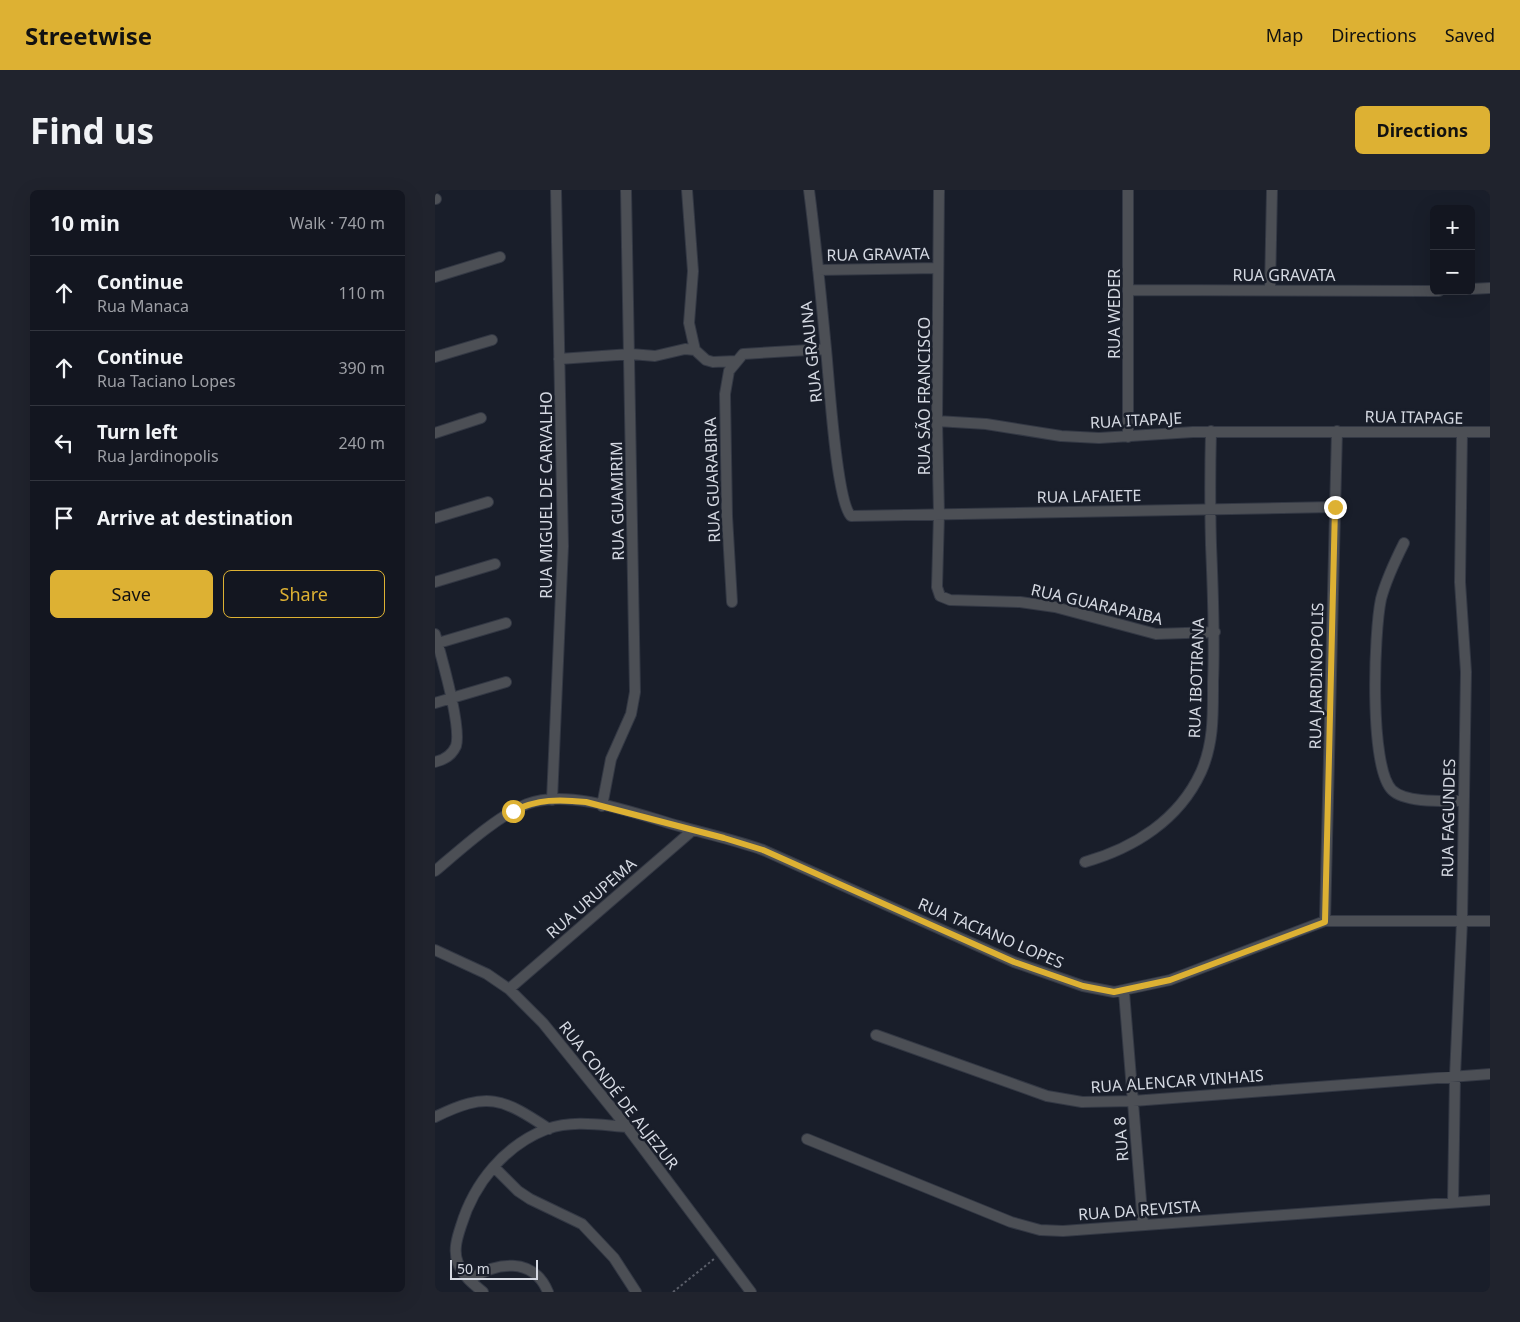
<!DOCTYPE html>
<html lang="en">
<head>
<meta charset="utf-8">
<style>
  :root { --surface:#131620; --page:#20232d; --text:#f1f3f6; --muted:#9d9fa5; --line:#32353e; --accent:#ddb133 }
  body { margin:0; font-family:"Noto Sans",sans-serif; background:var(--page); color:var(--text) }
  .controls { position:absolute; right:15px; top:15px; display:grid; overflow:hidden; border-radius:8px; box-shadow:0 5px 20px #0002 }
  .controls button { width:45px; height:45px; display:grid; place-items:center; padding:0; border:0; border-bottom:1px solid var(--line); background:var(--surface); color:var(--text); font:25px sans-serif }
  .scale { position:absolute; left:15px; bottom:12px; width:88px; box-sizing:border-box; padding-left:5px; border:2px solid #d5d9e2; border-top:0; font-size:14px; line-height:18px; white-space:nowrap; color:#d5d9e2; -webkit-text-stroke:4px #191e2a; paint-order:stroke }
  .stop { position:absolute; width:15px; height:15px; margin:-11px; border:4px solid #ddb133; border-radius:50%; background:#fff }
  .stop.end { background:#ddb133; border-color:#fff; box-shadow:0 1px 5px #0008 }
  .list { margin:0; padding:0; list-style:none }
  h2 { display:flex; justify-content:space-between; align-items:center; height:65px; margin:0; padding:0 20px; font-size:21px }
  h2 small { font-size:16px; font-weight:400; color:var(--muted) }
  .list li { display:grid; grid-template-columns:32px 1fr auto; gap:15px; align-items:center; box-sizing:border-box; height:75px; padding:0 20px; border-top:1px solid var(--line) }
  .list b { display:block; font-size:19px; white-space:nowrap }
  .list p { margin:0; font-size:16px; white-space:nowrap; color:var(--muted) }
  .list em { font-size:16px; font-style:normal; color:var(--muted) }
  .actions { display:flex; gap:10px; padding:15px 20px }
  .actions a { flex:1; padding:11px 0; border:1px solid var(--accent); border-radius:8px; text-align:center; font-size:18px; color:var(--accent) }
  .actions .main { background:var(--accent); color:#111 }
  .icon { flex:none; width:28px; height:28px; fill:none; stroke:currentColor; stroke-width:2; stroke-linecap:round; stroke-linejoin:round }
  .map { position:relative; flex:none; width:1055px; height:1102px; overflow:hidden; border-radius:8px }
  header { display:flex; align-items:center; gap:30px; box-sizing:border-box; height:70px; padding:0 25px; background:var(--accent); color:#111 }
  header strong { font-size:24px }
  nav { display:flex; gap:28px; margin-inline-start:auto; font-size:18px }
  .intro { display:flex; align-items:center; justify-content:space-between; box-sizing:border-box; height:120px; padding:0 30px }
  h1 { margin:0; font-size:35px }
  .button { padding:12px 22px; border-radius:8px; background:var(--accent); color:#111; font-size:18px; font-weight:700 }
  main { display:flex; gap:30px; padding:0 30px }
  aside { flex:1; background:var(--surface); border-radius:8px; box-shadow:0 5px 20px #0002 }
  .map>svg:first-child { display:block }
</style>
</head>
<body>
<header>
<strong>Streetwise</strong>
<nav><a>Map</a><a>Directions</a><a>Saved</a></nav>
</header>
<div class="intro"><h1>Find us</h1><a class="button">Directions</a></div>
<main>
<aside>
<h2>10 min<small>Walk · 740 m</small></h2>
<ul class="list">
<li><svg class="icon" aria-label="ahead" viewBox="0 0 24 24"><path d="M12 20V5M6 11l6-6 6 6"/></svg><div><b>Continue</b><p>Rua Manaca</p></div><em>110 m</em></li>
<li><svg class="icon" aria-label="ahead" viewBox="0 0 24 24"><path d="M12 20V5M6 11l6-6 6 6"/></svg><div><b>Continue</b><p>Rua Taciano Lopes</p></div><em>390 m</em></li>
<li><svg class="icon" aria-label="left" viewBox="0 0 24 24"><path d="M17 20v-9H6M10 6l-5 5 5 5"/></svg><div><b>Turn left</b><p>Rua Jardinopolis</p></div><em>240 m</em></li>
<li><svg class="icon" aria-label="arrive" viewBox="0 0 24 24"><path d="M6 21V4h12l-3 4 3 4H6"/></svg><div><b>Arrive at destination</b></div></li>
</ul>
<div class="actions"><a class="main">Save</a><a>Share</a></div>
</aside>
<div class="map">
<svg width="1055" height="1102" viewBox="0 0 1055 1102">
  <rect width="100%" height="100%" fill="#191e2a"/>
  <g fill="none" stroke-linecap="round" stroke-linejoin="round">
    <g stroke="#333844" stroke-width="12">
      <path id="minor" d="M252 0 258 81 254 133 260 160
        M374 0C381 53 386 106 391 159 394 187 401 311 416 326L899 317
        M504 0 502 231 504 324 502 397 505 406 515 410 585 412 620 417 721 444 780 442
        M693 0V247
        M0 9H1
        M383 80 503 78
        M0 87 65 67
        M1036 99 1055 98
        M694 100 1004 101
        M835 100 837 0
        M0 167 57 150
        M124 169 196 164 220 166 250 159 260 160 271 170 278 172 301 171
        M502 231 551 234 626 246 664 248 758 242H1055
        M0 243 46 228
        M0 328 53 312
        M969 353C960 371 951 390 946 409 939 442 934 577 957 600 970 613 1010 611 1027 611
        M0 392 60 374
        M297 412 292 326 290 204 294 181 308 164 391 159
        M0 444C6 465 27 537 21 556 17 565 9 570 0 572
        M0 454 71 433
        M0 513 71 492
        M117 610 128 356 121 0
        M167 616 176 569 196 524 200 502 191 0
        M650 672C699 658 744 630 766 582 779 553 778 523 778 492 780 446 778 401 776 355 775 317 775 279 776 241
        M0 681C25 660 62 626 92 614 135 598 201 624 244 636 272 644 300 650 328 660L579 772 648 796 679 802 735 790 890 731H1055
        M890 731 902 241
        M0 760 52 784 74 799 108 833 192 937 316 1102
        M74 799 258 640
        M689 802 708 1035
        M441 845 612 906 647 912 698 911 1055 884
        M0 927C53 901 67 908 114 939
        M372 949 576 1032 605 1040 628 1041 1055 1010
        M59 977 83 1001 95 1009 147 1034 179 1068 201 1102
        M1018 1013 1020 886 1027 731 1031 482 1025 392 1027 243
        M34 1090C61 1072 98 1066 113 1102
        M48 1102C38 1094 27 1085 23 1073 18 1061 22 1048 26 1036 39 993 70 955 112 939 138 930 165 935 192 937"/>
    </g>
    <path stroke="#5a5e69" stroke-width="2" stroke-dasharray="2.5 2.5" stroke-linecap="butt" d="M238 1102 279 1069"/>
    <use href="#minor" stroke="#4c4f55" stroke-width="10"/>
  </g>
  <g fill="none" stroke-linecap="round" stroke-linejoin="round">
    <path stroke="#ddb133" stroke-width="6" d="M78 621C103 609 124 609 151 612L289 648 328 660 579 772 648 796 679 802 735 790 890 732 900 317"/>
  </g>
  <g text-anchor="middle" stroke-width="5" stroke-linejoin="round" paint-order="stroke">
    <g font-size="16" fill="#d5d9e2" stroke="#191e2a">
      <text transform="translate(443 64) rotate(-1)" y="6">RUA GRAVATA</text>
      <text x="849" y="91">RUA GRAVATA</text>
      <text transform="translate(679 124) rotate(-90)" y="6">RUA WEDER</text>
      <text transform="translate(376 162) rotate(-96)" y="6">RUA GRAUNA</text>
      <text transform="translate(489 206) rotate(-90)" y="6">RUA SÃO FRANCISCO</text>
      <text transform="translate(979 227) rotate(1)" y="6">RUA ITAPAGE</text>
      <text transform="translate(701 230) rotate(-3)" y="6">RUA ITAPAJE</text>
      <text transform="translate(277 290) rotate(-92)" y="6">RUA GUARABIRA</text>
      <text transform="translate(111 305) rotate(-90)" y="6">RUA MIGUEL DE CARVALHO</text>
      <text transform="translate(654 306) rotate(-1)" y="6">RUA LAFAIETE</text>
      <text transform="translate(182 311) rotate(-91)" y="6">RUA GUAMIRIM</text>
      <text transform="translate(662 414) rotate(13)" y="6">RUA GUARAPAIBA</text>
      <text transform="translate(881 486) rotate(-89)" y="6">RUA JARDINOPOLIS</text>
      <text transform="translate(761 488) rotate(-88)" y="6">RUA IBOTIRANA</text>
      <text transform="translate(1013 628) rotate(-89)" y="6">RUA FAGUNDES</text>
      <text transform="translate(156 708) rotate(-41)" y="6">RUA URUPEMA</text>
      <text transform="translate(556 743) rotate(23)" y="6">RUA TACIANO LOPES</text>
      <text transform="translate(742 891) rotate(-4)" y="6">RUA ALENCAR VINHAIS</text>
      <text transform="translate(184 905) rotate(52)" y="6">RUA CONDÉ DE ALJEZUR</text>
      <text transform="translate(686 949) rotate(-94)" y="6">RUA 8</text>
      <text transform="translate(704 1020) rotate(-4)" y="6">RUA DA REVISTA</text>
    </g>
  </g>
</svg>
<div class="controls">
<button>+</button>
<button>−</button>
</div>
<div class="scale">50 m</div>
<div class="stop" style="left:78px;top:621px"></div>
<div class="stop end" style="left:900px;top:317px"></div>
</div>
</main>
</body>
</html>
